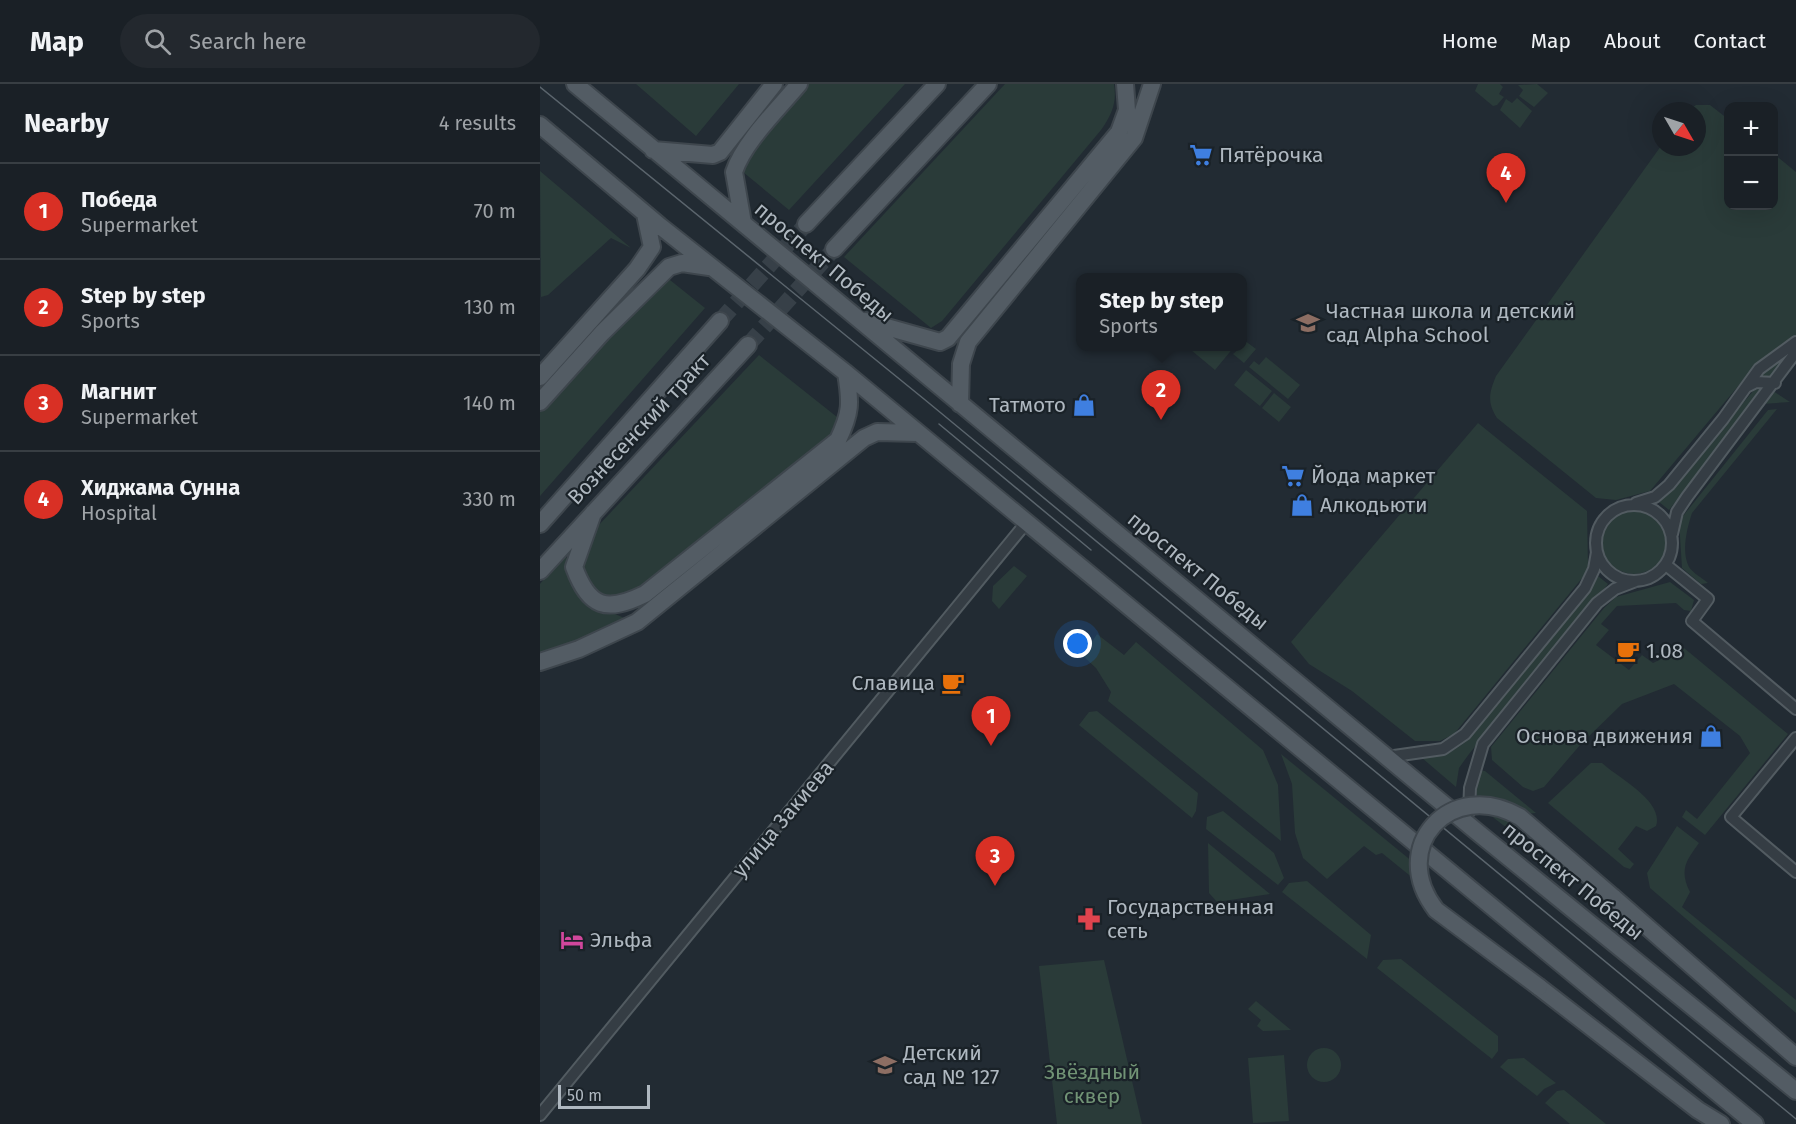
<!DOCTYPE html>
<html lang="en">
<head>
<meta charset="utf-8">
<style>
  :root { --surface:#1a2026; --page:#23282e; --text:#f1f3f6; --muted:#9fa3a7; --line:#383e43; --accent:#d93025 }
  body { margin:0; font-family:"Fira Sans",sans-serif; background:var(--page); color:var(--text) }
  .controls { position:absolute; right:18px; top:18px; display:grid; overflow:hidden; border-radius:12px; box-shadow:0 6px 24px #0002 }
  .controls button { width:54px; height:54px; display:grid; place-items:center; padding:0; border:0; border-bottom:2px solid var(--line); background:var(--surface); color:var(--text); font:30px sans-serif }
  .compass { position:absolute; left:1112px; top:18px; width:54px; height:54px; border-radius:50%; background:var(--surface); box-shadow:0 6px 24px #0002; rotate:129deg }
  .scale { position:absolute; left:18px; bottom:15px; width:92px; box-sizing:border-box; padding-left:6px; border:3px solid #afb8c0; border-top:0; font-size:16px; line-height:21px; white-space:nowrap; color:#afb8c0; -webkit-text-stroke:4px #1a2228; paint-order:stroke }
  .you { position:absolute; left:538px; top:560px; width:21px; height:21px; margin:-15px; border:4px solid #fff; border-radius:50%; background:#1a73e8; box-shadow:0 0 0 9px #1a73e833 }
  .badge { display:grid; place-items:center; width:39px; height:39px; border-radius:50%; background:var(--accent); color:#fff; font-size:20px; font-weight:700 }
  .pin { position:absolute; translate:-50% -50px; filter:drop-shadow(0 2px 3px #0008) }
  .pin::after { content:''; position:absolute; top:32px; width:21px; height:18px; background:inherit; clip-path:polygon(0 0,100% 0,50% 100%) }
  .popup { position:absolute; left:536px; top:189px; width:171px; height:78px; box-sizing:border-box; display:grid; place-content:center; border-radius:12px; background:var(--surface); filter:drop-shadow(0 2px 4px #0005); font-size:20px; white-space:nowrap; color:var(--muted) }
  .popup b { font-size:22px; color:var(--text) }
  .popup::after { content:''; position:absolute; left:50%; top:100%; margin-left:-12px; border:12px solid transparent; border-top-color:var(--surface) }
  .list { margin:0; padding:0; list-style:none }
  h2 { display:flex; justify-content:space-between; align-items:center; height:78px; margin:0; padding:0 24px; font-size:26px }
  h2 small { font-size:20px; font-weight:400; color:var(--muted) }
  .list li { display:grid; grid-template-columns:39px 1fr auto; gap:18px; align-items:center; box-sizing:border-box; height:96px; padding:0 24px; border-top:2px solid var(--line) }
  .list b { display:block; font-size:22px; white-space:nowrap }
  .list p { margin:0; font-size:20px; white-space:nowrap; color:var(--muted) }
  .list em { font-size:20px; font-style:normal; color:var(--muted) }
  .icon { flex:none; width:33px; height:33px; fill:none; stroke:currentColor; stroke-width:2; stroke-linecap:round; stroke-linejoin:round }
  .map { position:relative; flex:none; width:1256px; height:1040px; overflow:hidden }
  header { display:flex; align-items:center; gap:36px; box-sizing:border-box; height:84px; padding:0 30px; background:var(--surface); border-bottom:2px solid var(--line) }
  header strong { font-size:28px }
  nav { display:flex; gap:33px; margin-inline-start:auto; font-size:21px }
  .search { width:420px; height:54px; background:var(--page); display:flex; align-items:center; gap:15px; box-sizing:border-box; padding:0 21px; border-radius:33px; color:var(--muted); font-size:22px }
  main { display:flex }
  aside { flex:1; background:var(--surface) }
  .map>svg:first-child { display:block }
</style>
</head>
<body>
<header>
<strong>Map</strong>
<div class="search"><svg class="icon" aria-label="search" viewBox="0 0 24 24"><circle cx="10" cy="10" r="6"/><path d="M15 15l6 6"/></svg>Search here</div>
<nav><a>Home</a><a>Map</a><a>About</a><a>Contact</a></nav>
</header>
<main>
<aside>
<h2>Nearby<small>4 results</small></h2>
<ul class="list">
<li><span class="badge">1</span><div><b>Победа</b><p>Supermarket</p></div><em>70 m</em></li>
<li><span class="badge">2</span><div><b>Step by step</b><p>Sports</p></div><em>130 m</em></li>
<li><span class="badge">3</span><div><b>Магнит</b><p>Supermarket</p></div><em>140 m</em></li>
<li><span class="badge">4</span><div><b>Хиджама Сунна</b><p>Hospital</p></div><em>330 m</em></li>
</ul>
</aside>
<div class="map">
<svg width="1256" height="1040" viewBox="0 0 1256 1040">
  <rect width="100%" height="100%" fill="#222b33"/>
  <path fill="#2a3b39" d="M96 0H199L156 52Z
    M265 0H365L249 126 203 88 207 71Z
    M465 0H574C577 19 572 30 561 46L402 237 391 244 304 173Z
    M938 0H960L963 3 959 10 964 13 957 21 953 22 935 7Z
    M997 0 1008 9 994 23 979 12 983 6 978 1Z
    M977 14 992 27 980 44 960 26 966 15 972 19Z
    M1156 21H1170L1188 35V122H1234V70L1256 88V254L1210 288 1110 407 1076 416 1056 414 957 334C947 318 949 309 956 292L1121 62 1157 63V27H1147Z
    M0 87 91 164 71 154 8 211 1 213Z
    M125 192 165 224 0 412V325Z
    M704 256 716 265 704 279 693 270 702 262Z
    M653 263V262L694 263 675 286 651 266Z
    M1255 265 1232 295H1214L1218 290Z
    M219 271 297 333 302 339 294 351 109 504C69 521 57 520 40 478L56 444Z
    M726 273 760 301 748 315 709 283 714 277 719 281Z
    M706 286 732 307 720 322 694 301Z
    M1225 304 1129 426 1119 418 1214 306Z
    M1233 307 1250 318 1222 320Z
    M734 309 751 323 739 338 722 324Z
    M1237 325 1152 429C1147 444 1141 468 1149 483 1153 489 1162 494 1168 499L1161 500 1142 484 1139 437 1228 326Z
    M938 339 1047 427 1048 483 1043 493 914 650 900 657H875L812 607 769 580 751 558Z
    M1062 458a32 32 0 1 1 64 0a32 32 0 1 1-64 0Z
    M25 470C42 513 49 520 92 537L0 572V500Z
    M474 482 487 492 459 525 452 517 453 502Z
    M1058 492 1068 500 929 670 919 684 916 703 882 674C902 673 916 667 931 653L1053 501Z
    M1130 498 1154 516 1151 527 1144 526 1136 519 1077 522 1061 540 1069 546 1056 561 1089 586 1102 571 1113 579 1144 564 1248 650 1165 751 1142 733 1146 726 1157 735 1210 669 1200 652 1134 600 1082 620 1041 660 1004 703 993 707 983 703 952 676 951 663 1064 524 1076 513Z
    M557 550 584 571 596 558 723 666 738 701 741 757 568 617 571 608 556 584 543 572Z
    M557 627 658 709 656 727 652 734 539 641 549 628Z
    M741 670 873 778 874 795 842 769 836 771 824 762 787 795 763 774 755 749 752 700Z
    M1051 679H1062L1068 684C1083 696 1124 719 1116 742L1107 747 1096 742 1078 765 1094 780 1090 785 1084 783 1008 719Z
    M938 686 945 687 996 729 984 730 971 747C944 726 931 722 938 686Z
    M683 727 734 769 744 794 738 801 666 745 667 733Z
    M1137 742 1159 759C1146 777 1139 786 1150 808L1142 823 1256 916V929L1110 804 1107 789Z
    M668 759 730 810 677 818 669 809Z
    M767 797 831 851 827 875 742 808 749 799Z
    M861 875 958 952V967L952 975 837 884 843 876Z
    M564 876 602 1040H517L499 882Z
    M716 917 751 946 723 947 717 942 721 936 708 925Z
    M767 981a17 17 0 1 1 34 0a17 17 0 1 1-34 0Z
    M744 971 749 1037 713 1039 708 974Z
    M984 974 1016 999 1004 1005 997 1012 960 983 968 975Z
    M1024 1006 1066 1040H1030L1005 1019 1017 1007Z"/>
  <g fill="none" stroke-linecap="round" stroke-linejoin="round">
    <path stroke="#374048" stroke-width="16" stroke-dasharray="16 8" stroke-linecap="butt" d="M180 237 266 140
      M208 261 294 165"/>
    <g stroke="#525b61" stroke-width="14">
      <path id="minor" d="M1206 303 1216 298 1235 299
        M1096 419 1115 413 1129 401 1183 335 1219 285 1256 258
        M1056 459a38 38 0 1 1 76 0a38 38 0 1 1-76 0Z
        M1132 450 1137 428 1147 413 1256 268
        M1126 481 1168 515 1152 537 1256 625
        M1256 654 1191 733 1256 788
        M847 673 903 665 925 650 1045 504 1054 485 1057 468
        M929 728 930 704 943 660 1057 519 1075 505 1096 497
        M0 1031 486 439"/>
    </g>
    <g stroke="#3e464d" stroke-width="20">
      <path id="primary" d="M35 0 936 747 1256 1007
        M0 41 120 142 306 289 1215 1040
        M113 66 173 71 180 68 234 0
        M203 139 194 88C203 59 239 24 259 0
        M266 140 397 0
        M294 165 448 0
        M325 237 400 258 408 254 579 48 587 26 585 0
        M0 293 97 185 112 163 105 130
        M0 318 62 249 129 183 142 179 169 183
        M420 320 421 280 428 258 594 54 612 0
        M53 429 34 483C49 524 66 529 105 510L298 356C311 329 311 319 306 289
        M0 440 180 237
        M0 487 208 261
        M0 578 39 565 97 538 324 354 337 348 378 349
        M1073 813 1256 973
        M999 903 1158 1026 1181 1040"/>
    </g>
    <use href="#minor" stroke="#353d44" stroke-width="10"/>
    <use href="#primary" stroke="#535c64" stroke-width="16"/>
    <path stroke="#5b656d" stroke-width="1.5" d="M0 3 384 315 1256 1035
      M399 340 551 466"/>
    <g stroke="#3e464d" stroke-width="20" stroke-linecap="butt">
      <path id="primary-bridge" d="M999 903 896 826C847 763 911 693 980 733L1073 813"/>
    </g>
    <use href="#primary-bridge" stroke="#535c64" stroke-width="16"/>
  </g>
  <defs>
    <g id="supermarket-bare" transform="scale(1.8)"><path d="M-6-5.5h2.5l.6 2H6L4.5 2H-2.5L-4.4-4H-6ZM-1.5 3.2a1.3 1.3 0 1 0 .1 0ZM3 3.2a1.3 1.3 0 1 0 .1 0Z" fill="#3f7fe0" stroke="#1a2228" stroke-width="2.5" paint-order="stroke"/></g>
    <g id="school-bare" transform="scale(1.8)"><path d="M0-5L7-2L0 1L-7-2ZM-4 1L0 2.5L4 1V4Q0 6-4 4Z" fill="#8d6e63" stroke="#1a2228" stroke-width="2.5" paint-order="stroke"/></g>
    <g id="shop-bare" transform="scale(1.8)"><path d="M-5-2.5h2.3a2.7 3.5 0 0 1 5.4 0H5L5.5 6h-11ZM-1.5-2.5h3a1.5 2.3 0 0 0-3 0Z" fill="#3f7fe0" stroke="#1a2228" stroke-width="2.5" paint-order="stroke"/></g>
    <g id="cafe-bare" transform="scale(1.8)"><path d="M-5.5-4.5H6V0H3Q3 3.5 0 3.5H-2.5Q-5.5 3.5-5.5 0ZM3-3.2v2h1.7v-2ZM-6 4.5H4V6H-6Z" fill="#e8710a" stroke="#1a2228" stroke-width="2.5" paint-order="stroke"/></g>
    <g id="pharmacy-bare" transform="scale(1.8)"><path d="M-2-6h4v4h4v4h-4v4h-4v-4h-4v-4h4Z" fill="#e0444e" stroke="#1a2228" stroke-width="2.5" paint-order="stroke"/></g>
    <g id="hotel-bare" transform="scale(1.8)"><path d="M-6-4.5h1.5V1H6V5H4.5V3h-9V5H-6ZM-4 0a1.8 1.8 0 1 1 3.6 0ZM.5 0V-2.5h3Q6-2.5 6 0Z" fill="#d1479c" stroke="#1a2228" stroke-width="2.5" paint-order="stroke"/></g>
  </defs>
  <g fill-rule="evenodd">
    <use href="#supermarket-bare" x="661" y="71"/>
    <use href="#school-bare" x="768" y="239"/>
    <use href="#shop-bare" x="544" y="321"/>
    <use href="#supermarket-bare" x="753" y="392"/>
    <use href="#shop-bare" x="762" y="421"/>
    <use href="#cafe-bare" x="1088" y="567"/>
    <use href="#cafe-bare" x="413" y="599"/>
    <use href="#shop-bare" x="1171" y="652"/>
    <use href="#pharmacy-bare" x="549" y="835"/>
    <use href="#hotel-bare" x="32" y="856"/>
    <use href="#school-bare" x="345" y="981"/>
  </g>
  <g text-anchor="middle" stroke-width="4.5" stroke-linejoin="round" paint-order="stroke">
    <g font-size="21" fill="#afb8c0" stroke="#1a2228" text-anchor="start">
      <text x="679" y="78">Пятёрочка</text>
      <text x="786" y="234">Частная школа и детский<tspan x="786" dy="24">сад Alpha School</tspan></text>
      <text x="526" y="328" text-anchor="end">Татмото</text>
      <text x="771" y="399">Йода маркет</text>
      <text x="780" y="428">Алкодьюти</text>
      <text x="1106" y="574">1.08</text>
      <text x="395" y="606" text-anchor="end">Славица</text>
      <text x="1153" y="659" text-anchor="end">Основа движения</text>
      <text x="567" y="830">Государственная<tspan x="567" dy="24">сеть</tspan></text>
      <text x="50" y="863">Эльфа</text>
      <text x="363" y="976">Детский<tspan x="363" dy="24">сад № 127</tspan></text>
    </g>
    <g font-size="21" fill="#afb8c0" stroke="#1a2228">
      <text transform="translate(284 178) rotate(40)" y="7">проспект Победы</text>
      <text transform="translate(99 345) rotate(-47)" y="7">Вознесенский тракт</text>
      <text transform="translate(658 487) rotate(39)" y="7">проспект Победы</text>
      <text transform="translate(243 735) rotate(-50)" y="7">улица Закиева</text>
      <text transform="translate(1033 797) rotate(39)" y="7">проспект Победы</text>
    </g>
    <g font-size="21" fill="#719375" stroke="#1a2228">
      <text x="552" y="995">Звёздный<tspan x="552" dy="24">сквер</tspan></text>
    </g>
  </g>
</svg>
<div class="controls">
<button>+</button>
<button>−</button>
</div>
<svg class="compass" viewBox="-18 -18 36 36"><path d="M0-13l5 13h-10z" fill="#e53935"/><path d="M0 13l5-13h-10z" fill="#9fa3a7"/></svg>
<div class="scale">50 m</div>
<div class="you"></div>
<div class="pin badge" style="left:451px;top:662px">1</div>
<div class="pin badge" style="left:621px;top:336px">2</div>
<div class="popup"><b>Step by step</b>Sports</div>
<div class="pin badge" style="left:455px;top:802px">3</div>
<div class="pin badge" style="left:966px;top:119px">4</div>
</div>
</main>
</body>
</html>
